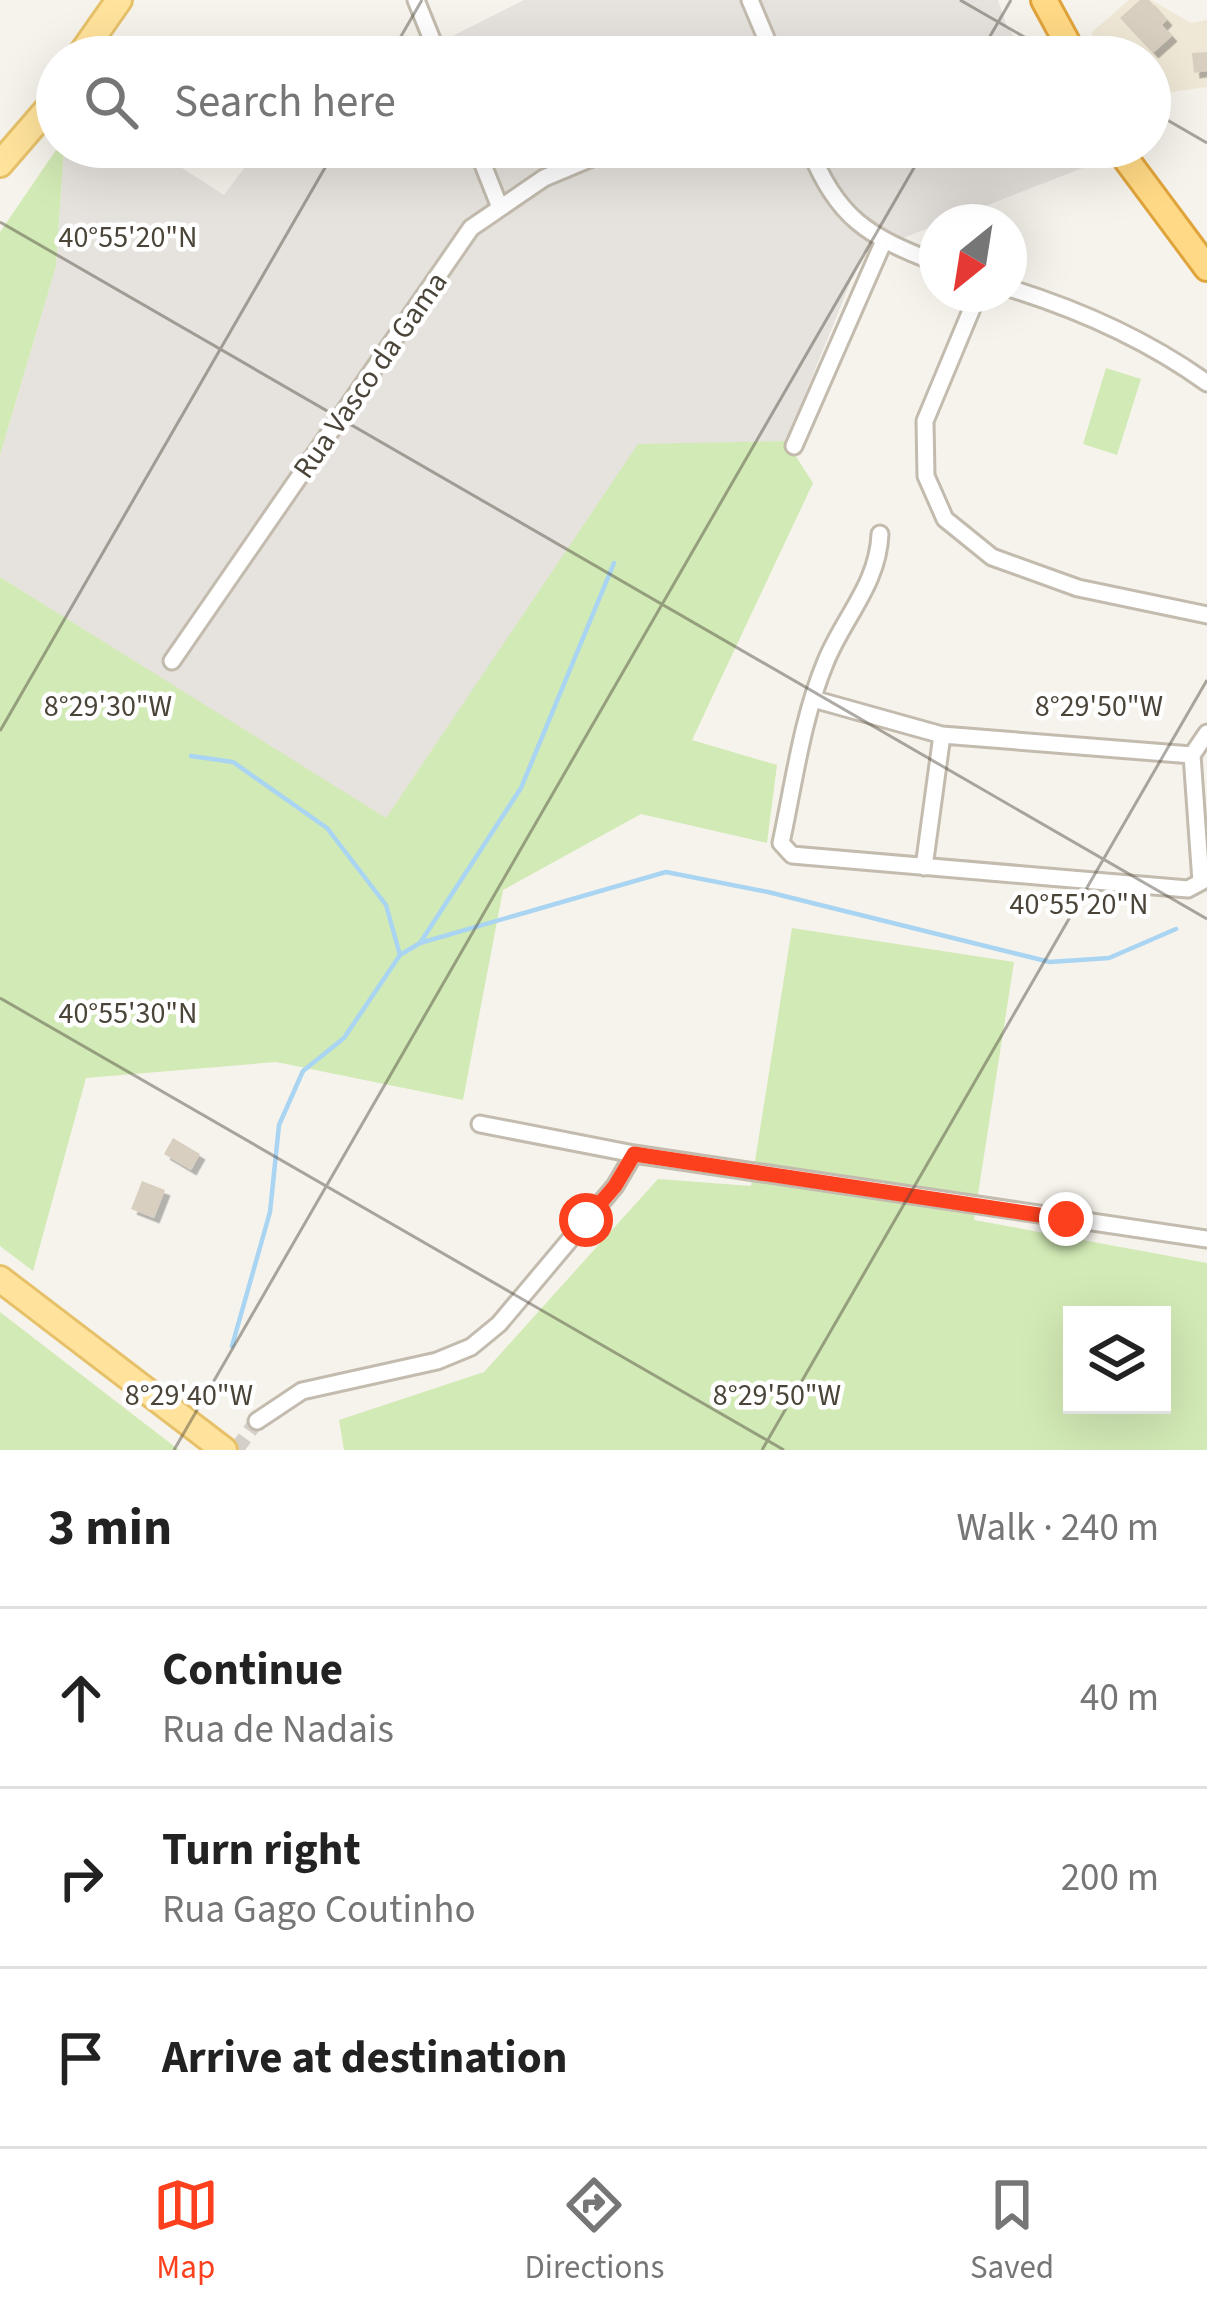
<!DOCTYPE html>
<html lang="en">
<head>
<meta charset="utf-8">
<style>
  :root { --surface:#fff; --page:#f6f6f6; --text:#222; --muted:#767676; --line:#e0e0e0; --accent:#fc3f1d }
  body { margin:0; font-family:"Source Sans 3",sans-serif; background:var(--page); color:var(--text) }
  .controls { position:absolute; right:36px; bottom:36px; display:grid; overflow:hidden; border-radius:0px; box-shadow:0 12px 48px #0002 }
  .controls button { width:108px; height:108px; display:grid; place-items:center; padding:0; border:0; border-bottom:3px solid var(--line); background:var(--surface); color:var(--text); font:60px sans-serif }
  .compass { position:absolute; left:919px; top:204px; width:108px; height:108px; border-radius:50%; background:var(--surface); box-shadow:0 12px 48px #0002; rotate:210deg }
  .stop { position:absolute; width:36px; height:36px; margin:-27px; border:9px solid #fc3f1d; border-radius:50%; background:#fff }
  .stop.end { background:#fc3f1d; border-color:#fff; box-shadow:0 3px 12px #0008 }
  .list { margin:0; padding:0; list-style:none }
  h2 { display:flex; justify-content:space-between; align-items:center; height:156px; margin:0; padding:0 48px; font-size:51px }
  h2 small { font-size:39px; font-weight:400; color:var(--muted) }
  .list li { display:grid; grid-template-columns:78px 1fr auto; gap:36px; align-items:center; box-sizing:border-box; height:180px; padding:0 48px; border-top:3px solid var(--line) }
  .list b { display:block; font-size:45px; white-space:nowrap }
  .list p { margin:0; font-size:39px; white-space:nowrap; color:var(--muted) }
  .list em { font-size:39px; font-style:normal; color:var(--muted) }
  .icon { flex:none; width:66px; height:66px; fill:none; stroke:currentColor; stroke-width:2; stroke-linecap:round; stroke-linejoin:round }
  .map { position:relative; flex:none; width:1207px; height:1450px; overflow:hidden }
  .search { position:absolute; background:var(--surface); box-shadow:0 12px 48px #0002; left:36px; right:36px; top:36px; height:132px; display:flex; align-items:center; gap:30px; box-sizing:border-box; padding:0 42px; border-radius:66px; color:var(--muted); font-size:45px }
  .sheet { height:696px; background:var(--surface) }
  nav { display:flex; justify-content:space-around; align-items:center; box-sizing:border-box; height:168px; border-top:3px solid var(--line); background:var(--surface); font-size:33px; color:var(--muted) }
  nav a { display:grid; justify-items:center; gap:6px }
  nav .on { color:var(--accent) }
  .map>svg:first-child { display:block }
</style>
</head>
<body>
<div class="map">
<svg width="1207" height="1450" viewBox="0 0 1207 1450">
  <defs>
    <filter id="shadow"><feDropShadow dx="5.5" dy="5.5" stdDeviation="0" flood-color="#0004"/></filter>
  </defs>
  <rect width="100%" height="100%" fill="#f6f3ec"/>
  <path fill="#e6e2dd" d="M524 0H998L1007 26 1028 57H411Z
    M64 147H158L165 157 224 195 260 147H1088L1098 162 862 254 786 441 638 445 386 819 0 577V455L56 266Z"/>
  <path fill="#efe8d6" d="M1129 0H1151L1191 23 1207 20V87L1150 95V57H1106L1091 33Z"/>
  <path fill="#d2eab5" fill-rule="evenodd" d="M58 147H64L56 266 0 455V232Z
    M1106 368 1141 379 1117 455 1083 444Z
    M786 441 813 483 692 740 777 765 767 843 641 814 503 890 463 1100 276 1062 86 1078 33 1271 0 1246V577L386 818 638 444Z
    M792 928 1014 962 974 1220 1207 1263V1450H344L339 1420 484 1372 658 1179 751 1186ZM1072 1315H1162V1405H1072Z
    M0 1312 179 1450H0Z"/>
  <g fill="none" stroke-linecap="round" stroke-linejoin="round">
    <path stroke="#a9d4f2" stroke-width="4.5" d="M191 756 233 762 327 828 386 905 400 955
      M420 943 521 788 614 563
      M232 1346 270 1212 279 1125 303 1071 344 1038 400 955 420 943 666 872 768 892 1050 962 1109 958 1176 929"/>
  </g>
  <path fill="#d8cfc1" filter="url(#shadow)" d="M1140 0H1149L1167 20 1162 25 1172 36 1153 53 1120 18Z
    M1207 52V71L1194 73 1192 53Z
    M173 1138 200 1154 191 1170 164 1154Z
    M142 1181 165 1190 154 1218 131 1209Z"/>
  <g fill="none" stroke-linecap="round" stroke-linejoin="round">
    <path stroke="#d4d0c8" stroke-width="15" stroke-dasharray="15 8" stroke-linecap="butt" d="M236 1450 257 1421"/>
    <g stroke="#c2bbae" stroke-width="21">
      <path id="minor" d="M416 0 439 57
        M750 0 774 57
        M476 147 499 205
        M809 147C836 218 869 237 937 263
        M1009 288C1080 310 1146 339 1207 383
        M978 294 925 421 926 476 945 519 992 557 1078 588 1207 615
        M794 446 883 243
        M880 534C878 584 844 617 826 661 802 718 794 783 781 843L792 855 1188 889 1201 882 1192 755
        M172 661 471 228 544 178 618 147
        M813 699 942 735 1192 755
        M1192 755 1207 733
        M924 867 942 735
        M480 1124 634 1154 1207 1239
        M257 1421 302 1391 437 1361 471 1347 499 1324 615 1186 634 1154"/>
    </g>
    <g stroke="#e6c16a" stroke-width="30">
      <path id="primary" d="M79 57 119 0
        M0 164 57 98
        M0 1279 224 1450"/>
    </g>
    <g stroke="#e0a43c" stroke-width="30">
      <path id="trunk" d="M1044 0 1075 57
        M1117 147 1207 268"/>
    </g>
    <use href="#minor" stroke="#fff" stroke-width="15"/>
    <use href="#primary" stroke="#ffe39c" stroke-width="24"/>
    <use href="#trunk" stroke="#ffd985" stroke-width="24"/>
  </g>
  <g fill="none" stroke-linecap="round" stroke-linejoin="round">
    <path stroke="#fc3f1d" stroke-width="15" d="M586 1220 615 1186 634 1154 1066 1219"/>
  </g>
  <path fill="none" stroke="#4b4439" stroke-width="3" stroke-opacity="0.45" d="M960 0 1059 57M389 57 422 0M978 57 1011 0M1150 110 1207 143M0 222 1207 919M0 731 337 147M0 998 784 1450M174 1450 926 147M762 1450 1207 680"/>
  <g text-anchor="middle" stroke-width="9" stroke-linejoin="round" paint-order="stroke">
    <g font-size="30" fill="#4b4439" stroke="#fff">
      <text transform="translate(370 375) rotate(-55)" y="10">Rua Vasco da Gama</text>
    </g>
  </g>
  <g font-size="30" text-anchor="middle" fill="#4b4439" stroke="#fff" stroke-width="9" stroke-linejoin="round" paint-order="stroke">
    <text x="128" y="247">40°55'20"N</text>
    <text x="108" y="716">8°29'30"W</text>
    <text x="1099" y="716">8°29'50"W</text>
    <text x="1079" y="914">40°55'20"N</text>
    <text x="128" y="1023">40°55'30"N</text>
    <text x="189" y="1405">8°29'40"W</text>
    <text x="777" y="1405">8°29'50"W</text>
  </g>
</svg>
<div class="controls">
<button><svg class="icon" aria-label="layers" viewBox="0 0 24 24"><path d="M12 4l9 5-9 5-9-5zM3 14l9 5 9-5"/></svg></button>
</div>
<svg class="compass" viewBox="-18 -18 36 36"><path d="M0-13l5 13h-10z" fill="#e53935"/><path d="M0 13l5-13h-10z" fill="#767676"/></svg>
<div class="stop" style="left:586px;top:1220px"></div>
<div class="stop end" style="left:1066px;top:1219px"></div>
<div class="search"><svg class="icon" aria-label="search" viewBox="0 0 24 24"><circle cx="10" cy="10" r="6"/><path d="M15 15l6 6"/></svg>Search here</div>
</div>
<section class="sheet">
<h2>3 min<small>Walk · 240 m</small></h2>
<ul class="list">
<li><svg class="icon" aria-label="ahead" viewBox="0 0 24 24"><path d="M12 20V5M6 11l6-6 6 6"/></svg><div><b>Continue</b><p>Rua de Nadais</p></div><em>40 m</em></li>
<li><svg class="icon" aria-label="right" viewBox="0 0 24 24"><path d="M7 20v-9h11M14 6l5 5-5 5"/></svg><div><b>Turn right</b><p>Rua Gago Coutinho</p></div><em>200 m</em></li>
<li><svg class="icon" aria-label="arrive" viewBox="0 0 24 24"><path d="M6 21V4h12l-3 4 3 4H6"/></svg><div><b>Arrive at destination</b></div></li>
</ul>
</section>
<nav>
<a class="on"><svg class="icon" aria-label="map" viewBox="0 0 24 24"><path d="M3 6l6-2 6 2 6-2v14l-6 2-6-2-6 2zM9 4v14M15 6v14"/></svg>Map</a>
<a><svg class="icon" aria-label="directions" viewBox="0 0 24 24"><path d="M12 3l9 9-9 9-9-9zM9 14v-3h6M13 9l2 2-2 2"/></svg>Directions</a>
<a><svg class="icon" aria-label="saved" viewBox="0 0 24 24"><path d="M7 4h10v16l-5-4-5 4z"/></svg>Saved</a>
</nav>
</body>
</html>
